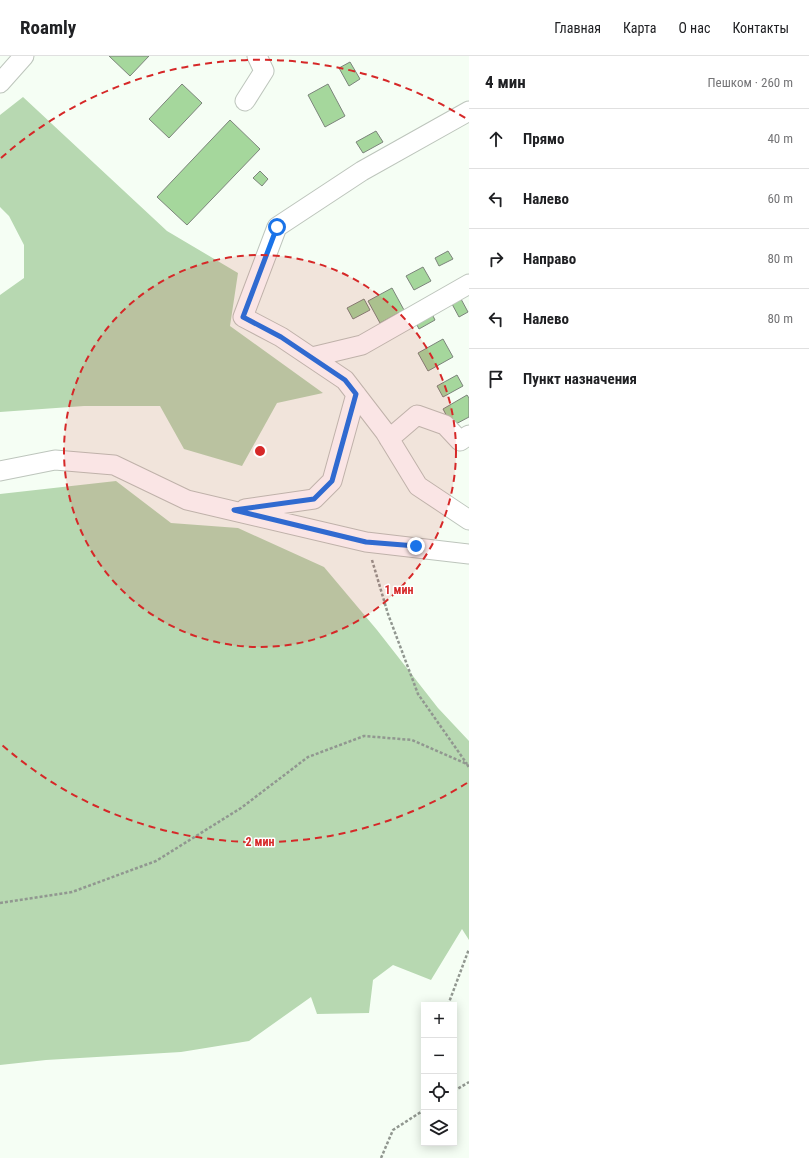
<!DOCTYPE html>
<html lang="ru">
<head>
<meta charset="utf-8">
<style>
  :root { --surface:#fff; --page:#f6f6f6; --text:#202124; --muted:#757577; --line:#e0e0e0 }
  body { margin:0; font-family:"Roboto Condensed",sans-serif; background:var(--page); color:var(--text) }
  .controls { position:absolute; right:12px; bottom:12px; display:grid; overflow:hidden; border-radius:0px; box-shadow:0 2px 10px #0003 }
  .controls button { width:36px; height:36px; display:grid; place-items:center; padding:0; border:0; border-bottom:1px solid var(--line); background:var(--surface); color:var(--text); font:20px sans-serif }
  .stop { position:absolute; width:12px; height:12px; margin:-9px; border:3px solid #1a73e8; border-radius:50%; background:#fff }
  .stop.end { background:#1a73e8; border-color:#fff; box-shadow:0 1px 4px #0008 }
  .list { margin:0; padding:0; list-style:none }
  h2 { display:flex; justify-content:space-between; align-items:center; height:52px; margin:0; padding:0 16px; font-size:17px }
  h2 small { font-size:13px; font-weight:400; color:var(--muted) }
  .list li { display:grid; grid-template-columns:26px 1fr auto; gap:12px; align-items:center; box-sizing:border-box; height:60px; padding:0 16px; border-top:1px solid var(--line) }
  .list b { display:block; font-size:15px; white-space:nowrap }
  .list em { font-size:13px; font-style:normal; color:var(--muted) }
  .icon { flex:none; width:22px; height:22px; fill:none; stroke:currentColor; stroke-width:2; stroke-linecap:round; stroke-linejoin:round }
  .map { position:relative; flex:none; width:469px; height:1102px; overflow:hidden }
  header { display:flex; align-items:center; gap:24px; box-sizing:border-box; height:56px; padding:0 20px; background:var(--surface); border-bottom:1px solid var(--line) }
  header strong { font-size:19px }
  nav { display:flex; gap:22px; margin-inline-start:auto; font-size:14px }
  main { display:flex }
  aside { flex:1; background:var(--surface) }
  .map>svg:first-child { display:block }
</style>
</head>
<body>
<header>
<strong>Roamly</strong>
<nav><a>Главная</a><a>Карта</a><a>О нас</a><a>Контакты</a></nav>
</header>
<main>
<div class="map">
<svg width="469" height="1102" viewBox="0 0 469 1102">
  <rect width="100%" height="100%" fill="#f5fef4"/>
  <path fill="#b7d8b1" d="M23 41 167 175 238 217 230 270 323 337 277 347 242 410 184 393 160 350H84L0 356V239L24 222V189L9 160 0 151V59Z
    M116 425 171 467 238 472 324 511 377 574 438 652 469 685V884L462 873 431 924 393 909 373 924 369 957 317 958 311 941 249 985 181 996 46 1004 0 1009V438Z"/>
  <path fill="#a5d79c" stroke="#7c847b" d="M109 0H149L130 20Z
    M350 6 360 23 349 30 339 12Z
    M182 28 202 47 169 82 149 63Z
    M328 28 345 60 325 71 308 39Z
    M230 64 260 93 187 169 157 141Z
    M376 75 383 86 363 97 356 86Z
    M260 115 268 123 262 130 253 122Z
    M448 195 453 203 439 210 435 202Z
    M423 211 431 225 414 234 406 220Z
    M392 232 404 254 380 267 368 245Z
    M364 243 370 254 353 263 347 252Z
    M461 243 468 256 459 261 452 248Z
    M431 256 435 264 419 273 415 265Z
    M443 283 453 301 428 315 418 297Z
    M457 319 463 330 443 341 437 330Z
    M467 339 469 342V361L452 370 443 353Z"/>
  <g fill="none" stroke-linecap="round" stroke-linejoin="round">
    <g stroke="#bdc5bc" stroke-width="21">
      <path id="minor" d="M0 27 24 0
        M245 45 264 15 257 0
        M469 55 362 115 277 171 243 261 281 281 345 324 385 376 418 430 469 464
        M312 301 362 289 469 228
        M389 383 417 359 445 369 460 385 469 379
        M0 415 55 404 114 409 187 444 366 486 469 498
        M245 453 314 443 332 425 356 338"/>
    </g>
    <path stroke="#919790" stroke-width="2.5" stroke-dasharray="3 2" stroke-linecap="butt" d="M372 504 388 558 418 638 467 708
      M0 847 72 836 156 805 241 752 308 701 364 680 412 684 467 708 469 712
      M448 949 469 893
      M454 1035 469 1026
      M381 1102 393 1074 424 1054"/>
    <use href="#minor" stroke="#fff" stroke-width="19"/>
  </g>
  <g fill="none" stroke-linecap="round" stroke-linejoin="round">
    <path stroke="#1a73e8" stroke-width="5" d="M277 171 243 261 281 281 345 324 356 338 332 425 314 443 234 454 366 486 416 490"/>
  </g>
  <circle cx="260" cy="395" r="196" fill="#d62828" fill-opacity=".12"/>
  <g fill="none" stroke="#d62828" stroke-width="2" stroke-dasharray="7 5">
    <circle cx="260" cy="395" r="196"/>
    <path d="M467 727A391 391 0 0 1 1 688M1 102A391 391 0 0 1 467 63"/>
  </g>
  <circle cx="260" cy="395" r="6" fill="#d62828" stroke="#fff" stroke-width="2"/>
  <g font-size="12" text-anchor="middle" font-weight="bold" fill="#d62828" stroke="#fff" stroke-width="3" stroke-linejoin="round" paint-order="stroke">
    <text x="399" y="538">1 мин</text>
    <text x="260" y="790">2 мин</text>
  </g>
</svg>
<div class="controls">
<button>+</button>
<button>−</button>
<button><svg class="icon" aria-label="locate" viewBox="0 0 24 24"><circle cx="12" cy="12" r="6"/><path d="M12 2v4M12 18v4M2 12h4M18 12h4"/></svg></button>
<button><svg class="icon" aria-label="layers" viewBox="0 0 24 24"><path d="M12 4l9 5-9 5-9-5zM3 14l9 5 9-5"/></svg></button>
</div>
<div class="stop" style="left:277px;top:171px"></div>
<div class="stop end" style="left:416px;top:490px"></div>
</div>
<aside>
<h2>4 мин<small>Пешком · 260 m</small></h2>
<ul class="list">
<li><svg class="icon" aria-label="ahead" viewBox="0 0 24 24"><path d="M12 20V5M6 11l6-6 6 6"/></svg><div><b>Прямо</b></div><em>40 m</em></li>
<li><svg class="icon" aria-label="left" viewBox="0 0 24 24"><path d="M17 20v-9H6M10 6l-5 5 5 5"/></svg><div><b>Налево</b></div><em>60 m</em></li>
<li><svg class="icon" aria-label="right" viewBox="0 0 24 24"><path d="M7 20v-9h11M14 6l5 5-5 5"/></svg><div><b>Направо</b></div><em>80 m</em></li>
<li><svg class="icon" aria-label="left" viewBox="0 0 24 24"><path d="M17 20v-9H6M10 6l-5 5 5 5"/></svg><div><b>Налево</b></div><em>80 m</em></li>
<li><svg class="icon" aria-label="arrive" viewBox="0 0 24 24"><path d="M6 21V4h12l-3 4 3 4H6"/></svg><div><b>Пункт назначения</b></div></li>
</ul>
</aside>
</main>
</body>
</html>
